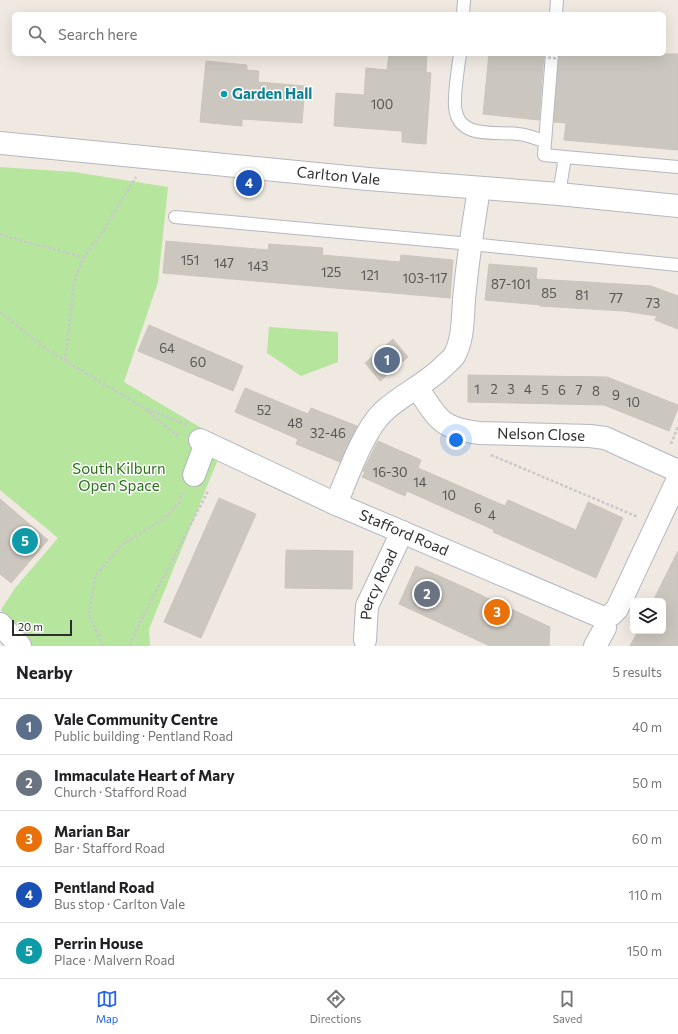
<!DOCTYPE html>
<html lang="en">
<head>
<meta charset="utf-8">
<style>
  :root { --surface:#fff; --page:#f2f2f2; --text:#202124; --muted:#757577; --line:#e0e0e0; --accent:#2563eb }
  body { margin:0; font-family:Commissioner,sans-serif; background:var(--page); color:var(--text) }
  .controls { position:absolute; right:12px; bottom:12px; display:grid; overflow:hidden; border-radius:6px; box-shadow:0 4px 16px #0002 }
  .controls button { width:36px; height:36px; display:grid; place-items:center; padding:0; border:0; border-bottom:1px solid var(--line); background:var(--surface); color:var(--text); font:20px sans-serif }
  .scale { position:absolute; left:12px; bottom:10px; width:60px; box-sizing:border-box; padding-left:4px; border:2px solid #2e2e2e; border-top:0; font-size:11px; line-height:14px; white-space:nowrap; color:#2e2e2e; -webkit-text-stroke:3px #fff; paint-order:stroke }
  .you { position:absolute; left:456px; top:440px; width:14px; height:14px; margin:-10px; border:3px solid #fff; border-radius:50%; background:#1a73e8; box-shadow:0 0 0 6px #1a73e833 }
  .badge { display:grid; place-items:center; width:26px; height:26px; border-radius:50%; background:var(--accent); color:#fff; font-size:13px; font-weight:700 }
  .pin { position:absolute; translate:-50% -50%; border:2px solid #fff; box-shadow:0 1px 4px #0006 }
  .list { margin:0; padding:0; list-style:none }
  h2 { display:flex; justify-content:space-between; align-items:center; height:52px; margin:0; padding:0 16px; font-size:17px }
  h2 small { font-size:13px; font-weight:400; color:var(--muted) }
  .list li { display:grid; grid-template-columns:26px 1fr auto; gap:12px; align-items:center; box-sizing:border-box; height:56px; padding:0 16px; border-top:1px solid var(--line) }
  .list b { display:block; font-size:15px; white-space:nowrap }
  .list p { margin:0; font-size:13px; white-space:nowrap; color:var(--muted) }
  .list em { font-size:13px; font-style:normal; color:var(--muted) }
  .icon { flex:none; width:22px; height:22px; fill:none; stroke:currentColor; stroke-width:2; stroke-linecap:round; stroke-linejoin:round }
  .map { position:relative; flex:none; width:678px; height:646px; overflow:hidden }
  .search { position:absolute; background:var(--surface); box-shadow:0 4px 16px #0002; left:12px; right:12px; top:12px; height:44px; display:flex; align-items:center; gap:10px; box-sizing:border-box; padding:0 14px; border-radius:6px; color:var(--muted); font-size:15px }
  .sheet { height:332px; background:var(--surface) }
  nav { display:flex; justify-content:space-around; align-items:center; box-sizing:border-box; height:56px; border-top:1px solid var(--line); background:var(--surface); font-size:11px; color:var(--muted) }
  nav a { display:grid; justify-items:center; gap:2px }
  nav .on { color:var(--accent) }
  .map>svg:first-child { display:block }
</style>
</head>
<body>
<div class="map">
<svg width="678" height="646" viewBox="0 0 678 646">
  <rect width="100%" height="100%" fill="#efe9e1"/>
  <path fill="#b6e59e" d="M0 167 74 172 168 187 158 282 124 382 225 442 149 629 150 646H31L1 610 15 588 58 538 0 490Z
    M269 327 338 332V362L301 376 267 353Z"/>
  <path fill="#cbc7bf" stroke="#cbc5ba" d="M389 54H427L426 72 431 73 426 144 402 142V131L334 126 336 93 364 95 366 68 387 70Z
    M489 54H544L539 120 483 114Z
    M559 54H678V150L564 140 566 123 554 122Z
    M206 61 247 65V70L259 71 258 82 305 86 302 123 242 119V126L200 122Z
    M166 241 268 250 269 244 323 248 322 255 400 262 401 255 453 260 450 298 163 273Z
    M489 264 537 268 536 279 651 286 678 296V329L655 320 657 316 624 311 540 306V305L485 300Z
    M149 325 243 366 233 391 138 351Z
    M393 339 408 357 380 381 365 363Z
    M468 375 607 377 678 405V408L669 431 604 405 468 402Z
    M245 388 308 414 311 408 357 426 340 462 296 444 298 439 235 412Z
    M378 441 421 460 418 468 432 474 505 506 508 500 576 530 588 502 623 518 596 578 493 532 494 530 407 491 405 496 362 477 365 472 363 471Z
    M219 498 256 514 201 638 164 622Z
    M0 499 48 540 11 583 0 574Z
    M286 550 353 551 352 589 285 588Z
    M678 551V646H630L638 631H663V601H653Z
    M416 566 455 583 550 627 549 646H490L399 604Z"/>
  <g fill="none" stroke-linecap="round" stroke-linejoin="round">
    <g stroke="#b4b7c1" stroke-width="14">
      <path id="lane" d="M463 14 464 0
        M556 14 557 0
        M460 54C458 69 454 92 455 107 458 140 495 131 518 134 528 135 536 138 545 142
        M552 54 544 155 565 157 559 194
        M565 157 678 167
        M175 217 471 244 678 265"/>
    </g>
    <g stroke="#b4b7c1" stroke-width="24">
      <g id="street">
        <path id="s1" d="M417 388C424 397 432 412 440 419 450 429 466 431 479 433L590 436 605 438 678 471"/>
        <path id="s2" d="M200 440 336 504 604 618"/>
        <path d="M194 475 206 443"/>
        <path d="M336 504C347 478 363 431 383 412 402 394 427 384 446 364 448 362 452 359 454 356 465 337 462 311 465 290 468 256 474 222 479 188"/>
        <path d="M0 624 20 646"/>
        <path id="s3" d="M365 640 367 606 402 532"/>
        <path d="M595 646 605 628 604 618 611 615 617 609 678 479"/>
      </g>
    </g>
    <g stroke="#b4b7c1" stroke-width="24">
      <g id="secondary">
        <path id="s4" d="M0 143 368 179 559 194 678 206"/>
      </g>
    </g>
    <path stroke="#c9c9c9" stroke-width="2.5" stroke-dasharray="3 2" stroke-linecap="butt" d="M0 234 11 238 84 257
      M0 312 46 349 144 408 179 437
      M65 361 74 282 84 257 100 235 136 177
      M147 409 187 425
      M671 444 678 426
      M491 455 638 517
      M103 646 89 615 95 576 123 544 162 520 179 503 182 492
      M130 646 135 632 208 491"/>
    <use href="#lane" stroke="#fff" stroke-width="12"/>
    <use href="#street" stroke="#fff" stroke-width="22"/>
    <use href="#secondary" stroke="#fff" stroke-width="22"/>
    <path stroke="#c9c9c9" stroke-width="2.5" stroke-dasharray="3 2" stroke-linecap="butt" d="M543 57 571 60"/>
  </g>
  <circle fill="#0f9aa8" stroke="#fff" stroke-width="1.5" cx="224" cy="94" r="4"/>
  <g text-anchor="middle" stroke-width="3" stroke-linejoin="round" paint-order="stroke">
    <g font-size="13" fill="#555452">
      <text x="382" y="109">100</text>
      <text x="190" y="265">151</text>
      <text x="224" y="268">147</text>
      <text x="258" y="271">143</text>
      <text x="331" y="277">125</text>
      <text x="370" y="280">121</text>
      <text x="425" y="283">103-117</text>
      <text x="511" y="289">87-101</text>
      <text x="549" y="298">85</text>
      <text x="582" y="300">81</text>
      <text x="616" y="303">77</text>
      <text x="653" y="308">73</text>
      <text x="167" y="353">64</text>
      <text x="198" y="367">60</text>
      <text x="477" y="394">1</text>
      <text x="494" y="394">2</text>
      <text x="511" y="394">3</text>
      <text x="528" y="394">4</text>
      <text x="545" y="395">5</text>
      <text x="562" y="395">6</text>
      <text x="579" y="395">7</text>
      <text x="596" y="396">8</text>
      <text x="616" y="400">9</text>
      <text x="633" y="407">10</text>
      <text x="264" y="415">52</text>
      <text x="295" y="428">48</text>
      <text x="328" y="438">32-46</text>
      <text x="390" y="477">16-30</text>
      <text x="420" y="487">14</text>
      <text x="449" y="500">10</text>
      <text x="478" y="513">6</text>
      <text x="492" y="520">4</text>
    </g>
    <g font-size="15" font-weight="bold" fill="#0d838f" stroke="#fff" text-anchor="start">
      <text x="232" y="99">Garden Hall</text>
    </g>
    <g font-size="15" fill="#2e2e2e" stroke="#fff">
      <text dy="5" stroke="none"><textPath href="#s4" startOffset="340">Carlton Vale</textPath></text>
      <text dy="5" stroke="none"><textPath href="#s1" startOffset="143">Nelson Close</textPath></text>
      <text dy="5" stroke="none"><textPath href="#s2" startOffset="224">Stafford Road</textPath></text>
      <text dy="5" stroke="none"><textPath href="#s3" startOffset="58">Percy Road</textPath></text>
    </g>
    <g font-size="15" fill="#2c6e1b" stroke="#fff">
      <text x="119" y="474">South Kilburn<tspan x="119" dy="17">Open Space</tspan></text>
    </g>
  </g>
</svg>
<div class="controls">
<button><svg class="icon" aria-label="layers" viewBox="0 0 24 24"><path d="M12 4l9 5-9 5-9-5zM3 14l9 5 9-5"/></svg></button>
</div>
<div class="scale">20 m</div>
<div class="you"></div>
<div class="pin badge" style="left:387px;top:360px;background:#5c6f8a">1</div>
<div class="pin badge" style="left:427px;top:594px;background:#6b7280">2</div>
<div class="pin badge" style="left:497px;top:612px;background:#e8710a">3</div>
<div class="pin badge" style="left:249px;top:183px;background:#1a4fb4">4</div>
<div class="pin badge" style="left:25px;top:541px;background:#0f9aa8">5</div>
<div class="search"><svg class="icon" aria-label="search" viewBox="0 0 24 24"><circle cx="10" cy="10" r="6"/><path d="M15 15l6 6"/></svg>Search here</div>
</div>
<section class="sheet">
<h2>Nearby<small>5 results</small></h2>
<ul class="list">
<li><span class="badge" style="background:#5c6f8a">1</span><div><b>Vale Community Centre</b><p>Public building · Pentland Road</p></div><em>40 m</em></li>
<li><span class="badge" style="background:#6b7280">2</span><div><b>Immaculate Heart of Mary</b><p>Church · Stafford Road</p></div><em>50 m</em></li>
<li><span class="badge" style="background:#e8710a">3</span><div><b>Marian Bar</b><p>Bar · Stafford Road</p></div><em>60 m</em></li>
<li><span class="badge" style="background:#1a4fb4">4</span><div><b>Pentland Road</b><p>Bus stop · Carlton Vale</p></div><em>110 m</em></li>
<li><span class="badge" style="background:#0f9aa8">5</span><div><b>Perrin House</b><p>Place · Malvern Road</p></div><em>150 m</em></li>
</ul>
</section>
<nav>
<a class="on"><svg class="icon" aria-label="map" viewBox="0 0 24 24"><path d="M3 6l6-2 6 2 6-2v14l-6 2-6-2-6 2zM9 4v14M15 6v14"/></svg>Map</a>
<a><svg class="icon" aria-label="directions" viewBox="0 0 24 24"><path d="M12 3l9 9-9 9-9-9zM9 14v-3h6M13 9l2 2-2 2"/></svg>Directions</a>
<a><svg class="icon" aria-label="saved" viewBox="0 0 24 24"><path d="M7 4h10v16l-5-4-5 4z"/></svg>Saved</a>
</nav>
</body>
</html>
